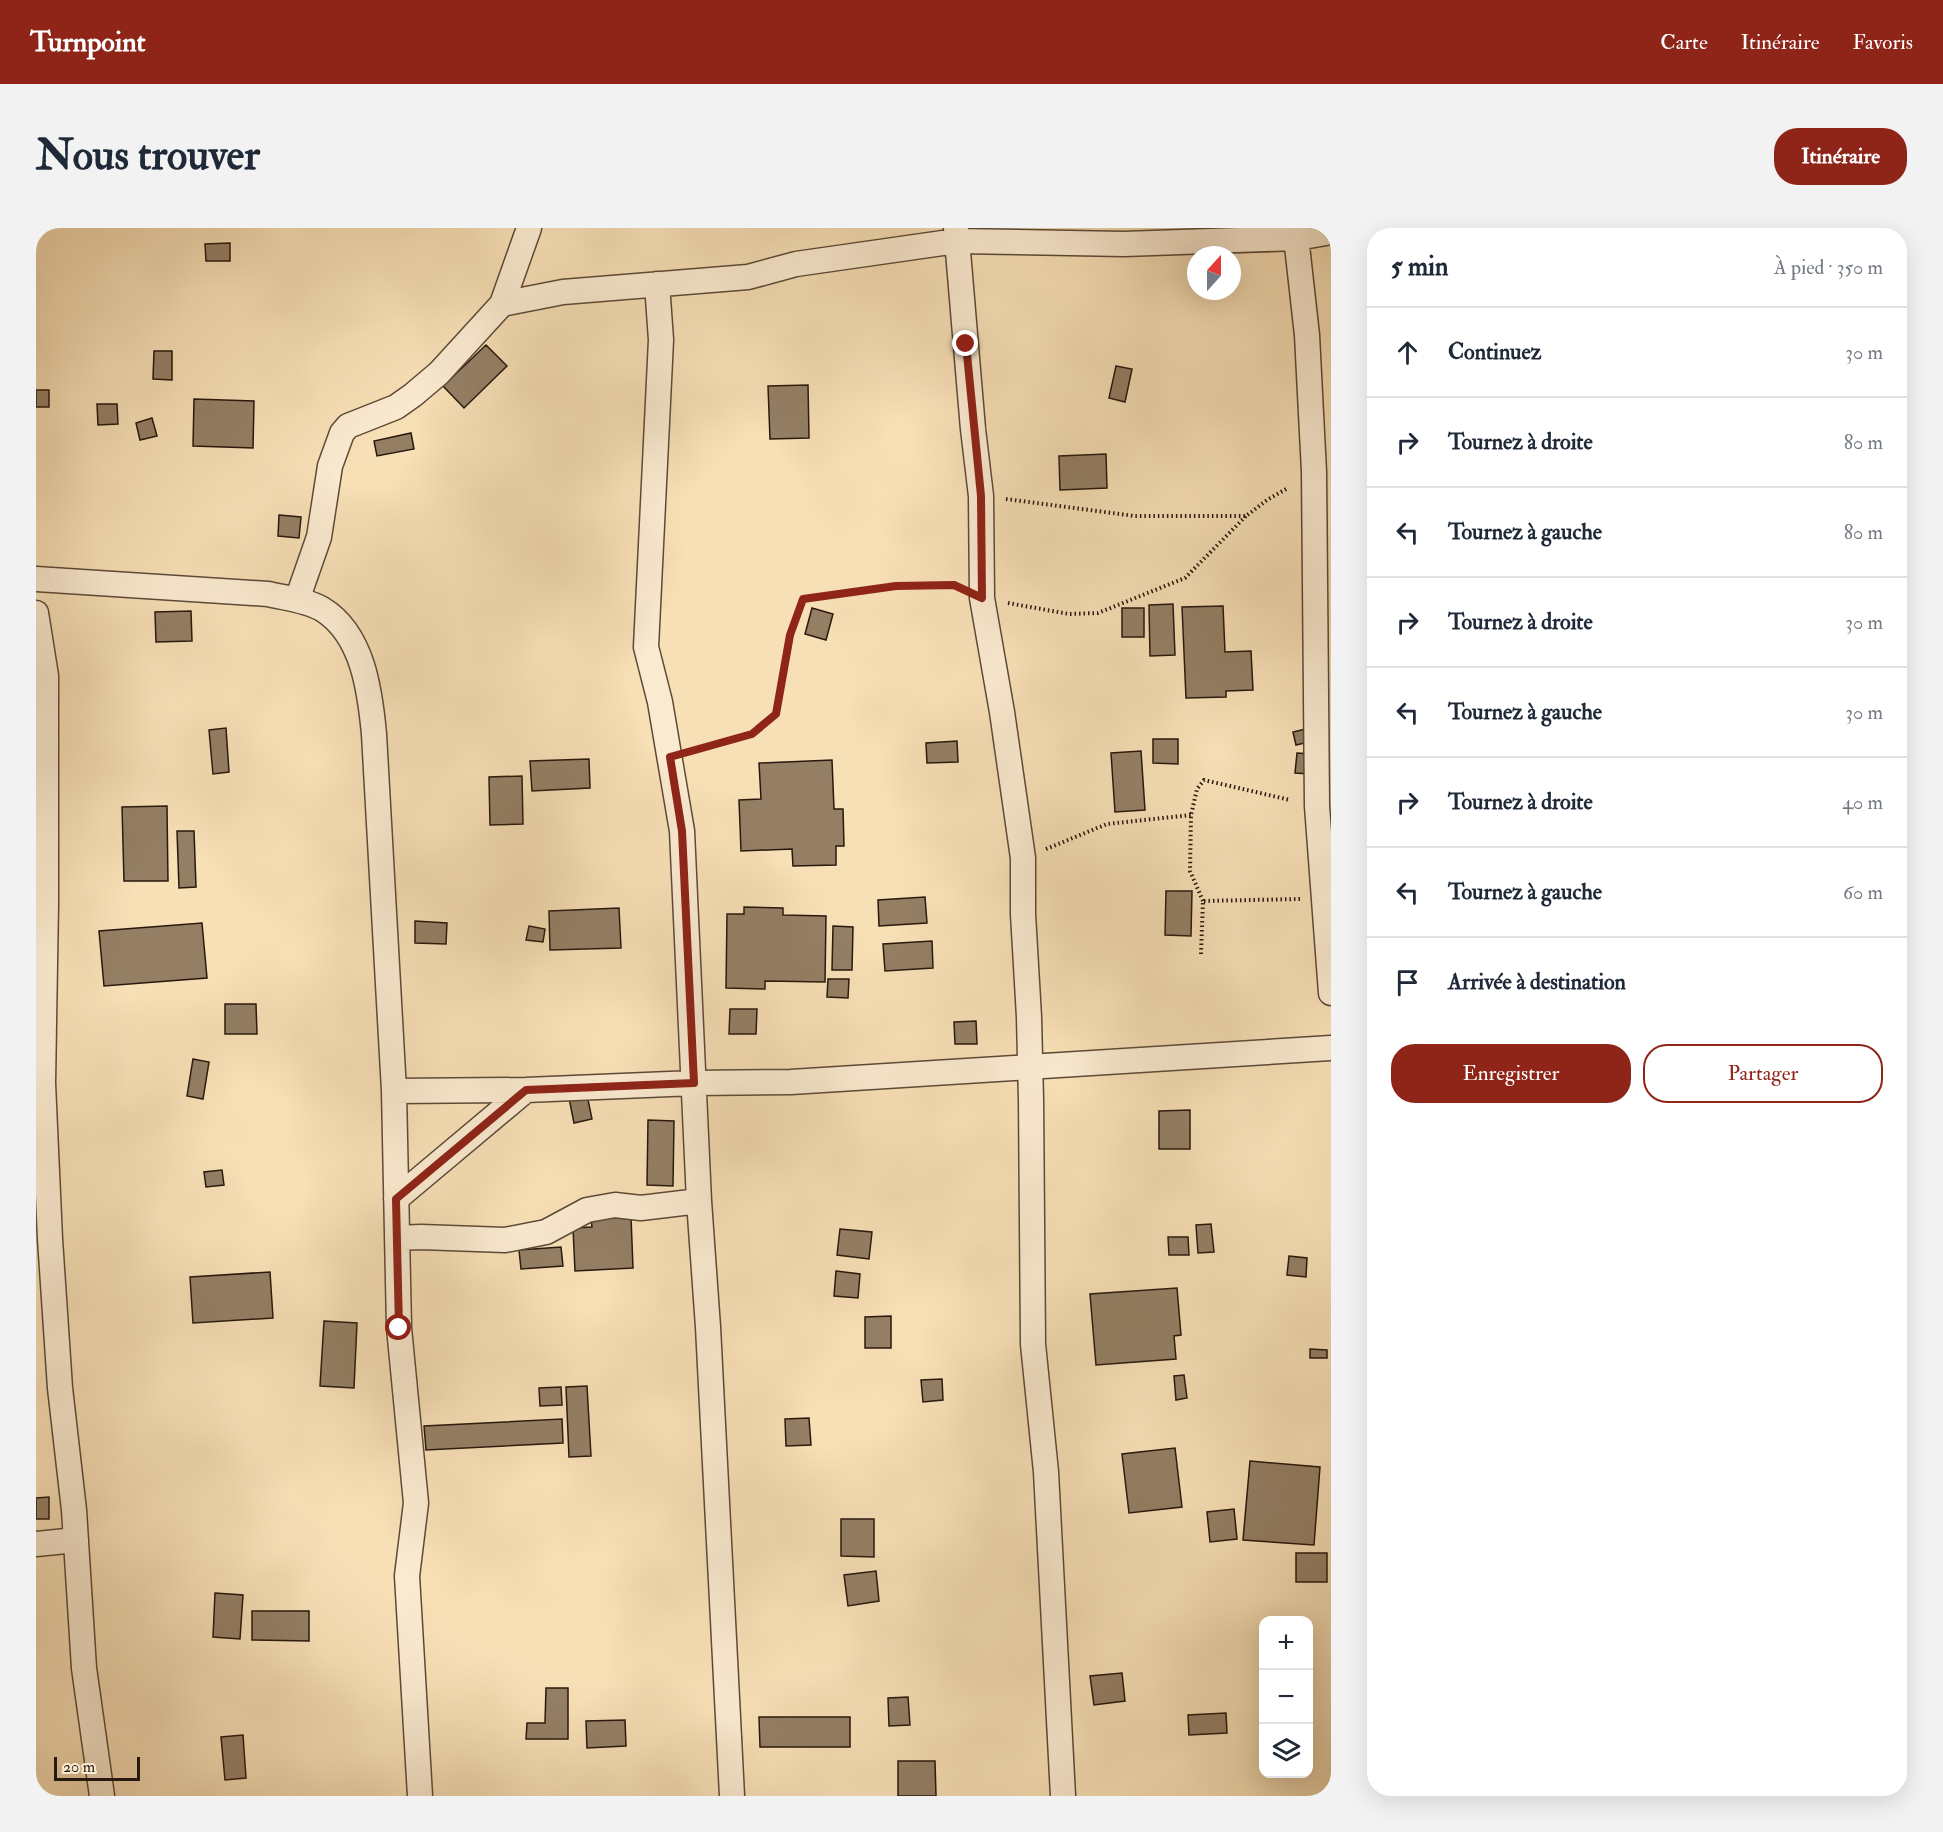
<!DOCTYPE html>
<html lang="fr">
<head>
<meta charset="utf-8">
<style>
  :root { --surface:#fff; --page:#f2f2f3; --text:#1f2937; --muted:#747a83; --line:#e0e1e3; --accent:#8f2418 }
  body { margin:0; font-family:"IM FELL Double Pica",serif; background:var(--page); color:var(--text) }
  .controls { position:absolute; right:18px; bottom:18px; display:grid; overflow:hidden; border-radius:12px; box-shadow:0 6px 24px #0002 }
  .controls button { width:54px; height:54px; display:grid; place-items:center; padding:0; border:0; border-bottom:2px solid var(--line); background:var(--surface); color:var(--text); font:30px sans-serif }
  .compass { position:absolute; left:1151px; top:18px; width:54px; height:54px; border-radius:50%; background:var(--surface); box-shadow:0 6px 24px #0002; rotate:21deg }
  .scale { position:absolute; left:18px; bottom:15px; width:86px; box-sizing:border-box; padding-left:6px; border:3px solid #28180d; border-top:0; font-size:16px; line-height:21px; white-space:nowrap; color:#28180d; -webkit-text-stroke:4px #faead0; paint-order:stroke }
  .stop { position:absolute; width:18px; height:18px; margin:-14px; border:4px solid #8f2418; border-radius:50%; background:#fff }
  .stop.end { background:#8f2418; border-color:#fff; box-shadow:0 2px 6px #0008 }
  .list { margin:0; padding:0; list-style:none }
  h2 { display:flex; justify-content:space-between; align-items:center; height:78px; margin:0; padding:0 24px; font-size:26px }
  h2 small { font-size:20px; font-weight:400; color:var(--muted) }
  .list li { display:grid; grid-template-columns:39px 1fr auto; gap:18px; align-items:center; box-sizing:border-box; height:90px; padding:0 24px; border-top:2px solid var(--line) }
  .list b { display:block; font-size:22px; white-space:nowrap }
  .list em { font-size:20px; font-style:normal; color:var(--muted) }
  .actions { display:flex; gap:12px; padding:18px 24px }
  .actions a { flex:1; padding:14px 0; border:2px solid var(--accent); border-radius:24px; text-align:center; font-size:21px; color:var(--accent) }
  .actions .main { background:var(--accent); color:#fff }
  .icon { flex:none; width:33px; height:33px; fill:none; stroke:currentColor; stroke-width:2; stroke-linecap:round; stroke-linejoin:round }
  .map { position:relative; flex:none; width:1295px; height:1568px; overflow:hidden; border-radius:24px }
  header { display:flex; align-items:center; gap:36px; box-sizing:border-box; height:84px; padding:0 30px; background:var(--accent); color:#fff }
  header strong { font-size:28px }
  nav { display:flex; gap:33px; margin-inline-start:auto; font-size:21px }
  .intro { display:flex; align-items:center; justify-content:space-between; box-sizing:border-box; height:144px; padding:0 36px }
  h1 { margin:0; font-size:42px }
  .button { padding:15px 27px; border-radius:24px; background:var(--accent); color:#fff; font-size:21px; font-weight:700 }
  main { display:flex; gap:36px; padding:0 36px }
  aside { flex:1; background:var(--surface); border-radius:24px; box-shadow:0 6px 24px #0002 }
  .map>svg:first-child { display:block }
</style>
</head>
<body>
<header>
<strong>Turnpoint</strong>
<nav><a>Carte</a><a>Itinéraire</a><a>Favoris</a></nav>
</header>
<div class="intro"><h1>Nous trouver</h1><a class="button">Itinéraire</a></div>
<main>
<div class="map">
<svg width="1295" height="1568" viewBox="0 0 1295 1568">
  <rect width="100%" height="100%" fill="#f7dfb6"/>
  <filter id="stains"><feTurbulence type="fractalNoise" baseFrequency=".00333" numOctaves="4"/><feColorMatrix values="0 0 0 0 .2 0 0 0 0 .09 0 0 0 0 .02 0 0 0 .5 -.17"/></filter>
  <radialGradient id="worn" r=".72"><stop offset=".6" stop-color="#630" stop-opacity="0"/><stop offset="1" stop-color="#630" stop-opacity=".3"/></radialGradient>
  <path fill="#947f65" stroke="#28180d" stroke-width="1.5" d="M194 15V33H170L169 16Z
    M450 117 471 138 428 180 407 158Z
    M118 123H136V152L117 151Z
    M1080 138 1096 141 1089 174 1073 170Z
    M772 157 773 210 734 211 732 158Z
    M0 162H13V179H0Z
    M158 171 218 173 217 220 157 218Z
    M61 176H81L82 196 62 197Z
    M116 190 121 208 104 212 100 195Z
    M375 205 378 221 341 228 338 213Z
    M1070 226 1071 260 1024 262 1023 228Z
    M243 287 265 289 263 310 242 308Z
    M1137 376 1139 427 1114 428 1113 377Z
    M1187 378 1189 424 1215 423 1217 462 1190 463V469L1150 470 1146 379Z
    M776 380 797 386 790 412 769 406Z
    M1086 380H1108V409H1086Z
    M155 383 156 413 120 414 119 384Z
    M190 500 193 544 177 546 173 502Z
    M1270 501 1273 514 1260 517 1257 504Z
    M1117 511H1142V536L1117 535Z
    M921 513 922 534 891 535 890 515Z
    M1105 523 1109 582 1079 584 1075 525Z
    M1261 525 1275 526 1273 546 1259 545Z
    M553 531 554 560 496 563 494 533Z
    M796 532 798 581H807L808 618H800V637L757 638 756 621 705 623 703 572 725 571 723 535Z
    M486 548 487 596 454 597 453 549Z
    M131 578 132 653H88L86 579Z
    M141 603H158L160 659 143 660Z
    M1130 663H1156L1155 708 1129 707Z
    M889 669 891 695 843 698 842 672Z
    M708 679 747 680V687L790 688 789 754 729 753V761L690 760 691 686H708Z
    M583 680 585 720 514 722 513 683Z
    M379 693 411 695 410 716 379 715Z
    M166 695 171 750 68 758 63 703Z
    M493 698 509 701 507 714 490 712Z
    M797 698 817 699 816 742H796Z
    M896 713 897 740 849 743 847 716Z
    M792 751H813L812 770 791 769Z
    M189 776H220L221 806H189Z
    M694 781H721L720 806H693Z
    M940 793 941 816H919L918 794Z
    M157 831 173 834 167 871 151 868Z
    M551 867 556 891 538 895 533 870Z
    M1154 882V921H1123V883Z
    M612 892 638 893 637 958 611 957Z
    M186 942 188 957 170 959 168 944Z
    M595 989 597 1040 539 1043 537 1000 556 999 555 991Z
    M1175 996 1178 1024 1162 1025 1160 997Z
    M804 1001 836 1004 833 1031 801 1027Z
    M1132 1009H1152L1153 1027H1133Z
    M525 1019 527 1038 485 1041 483 1022Z
    M1253 1028 1271 1030 1270 1049 1251 1047Z
    M800 1043 824 1046 822 1070 798 1068Z
    M234 1044 237 1090 157 1095 154 1049Z
    M1141 1060 1145 1107 1138 1108 1140 1131 1060 1137 1054 1066Z
    M855 1088V1120H829V1089Z
    M288 1093 321 1095 318 1160 284 1158Z
    M1274 1121 1291 1122V1130H1274Z
    M1148 1147 1151 1170 1140 1172 1138 1148Z
    M906 1151 907 1172 887 1174 885 1152Z
    M551 1158 555 1228 533 1229 530 1159Z
    M525 1159 526 1177 504 1178 503 1160Z
    M773 1190 775 1217 750 1218 749 1191Z
    M526 1191 527 1215 390 1222 388 1198Z
    M1139 1220 1146 1279 1093 1285 1086 1226Z
    M1214 1233 1284 1239 1278 1317 1207 1312Z
    M13 1269V1291H0V1270Z
    M1198 1281 1201 1311 1174 1314 1171 1284Z
    M805 1291H838V1329L805 1328Z
    M1260 1325H1291V1354H1260Z
    M840 1343 843 1373 812 1378 808 1347Z
    M179 1365 207 1367 204 1411 177 1409Z
    M216 1383H273V1413L216 1412Z
    M1086 1445 1089 1473 1058 1477 1054 1448Z
    M510 1460H532V1511H490L491 1495H509Z
    M872 1469 874 1497 853 1498 852 1470Z
    M1190 1485 1191 1505 1153 1507 1152 1487Z
    M723 1489H814V1519H724Z
    M589 1492 590 1518 551 1520 550 1493Z
    M207 1507 210 1550 189 1552 185 1509Z
    M862 1533H899L900 1568H862Z"/>
  <g fill="none" stroke-linecap="round" stroke-linejoin="round">
    <g stroke="#5c4a37" stroke-width="27">
      <path id="street" d="M920 0 937 201 945 268 946 370 966 484 987 630V686L993 789 995 872 997 1116 1010 1244 1027 1568
        M1259 0 1271 107 1278 244 1281 578 1295 765
        M621 56 625 112 610 419 624 474 646 603 663 973 672 1099 696 1568
        M466 76 527 64 712 49 760 36 921 13 1088 16 1261 10 1295 4
        M0 351 232 366C249 370 270 372 286 381 327 406 334 463 338 506L358 863 363 1100 380 1275 371 1348 384 1568
        M261 372 283 309 294 238 306 205 312 198 360 179 377 167 403 145 466 76 493 0
        M0 385 10 448V676L7 855 14 1011 24 1160 38 1282 48 1440 66 1568
        M358 863 490 862 658 855 755 854 1295 820
        M360 971 490 862
        M361 1010 385 1009 469 1012 510 1004 551 982 579 977 605 980 663 973
        M0 1316 40 1312"/>
    </g>
    <path stroke="#28180d" stroke-width="4" stroke-dasharray="1.5 3" stroke-linecap="butt" d="M970 271 1099 288H1210L1231 272 1252 260
      M972 375 1033 386 1062 385 1149 350 1210 288
      M658 523 716 506 740 486 754 407 767 371 860 358 920 357
      M1010 621 1071 596 1155 587
      M1167 673 1154 643 1155 587 1161 561 1168 552 1254 572
      M1165 726 1167 673 1264 671"/>
    <use href="#street" stroke="#faead0" stroke-width="24"/>
  </g>
  <g fill="none" stroke-linecap="round" stroke-linejoin="round">
    <path stroke="#8f2418" stroke-width="8" d="M363 1100 360 971 490 862 658 855 646 603 634 529 716 506 740 486 754 407 767 371 860 358 918 357 946 370 945 268 930 116"/>
  </g>
  <rect width="100%" height="100%" filter="url(#stains)"/>
  <rect width="100%" height="100%" fill="url(#worn)"/>
</svg>
<div class="controls">
<button>+</button>
<button>−</button>
<button><svg class="icon" aria-label="layers" viewBox="0 0 24 24"><path d="M12 4l9 5-9 5-9-5zM3 14l9 5 9-5"/></svg></button>
</div>
<svg class="compass" viewBox="-18 -18 36 36"><path d="M0-13l5 13h-10z" fill="#e53935"/><path d="M0 13l5-13h-10z" fill="#747a83"/></svg>
<div class="scale">20 m</div>
<div class="stop" style="left:363px;top:1100px"></div>
<div class="stop end" style="left:930px;top:116px"></div>
</div>
<aside>
<h2>5 min<small>À pied · 350 m</small></h2>
<ul class="list">
<li><svg class="icon" aria-label="ahead" viewBox="0 0 24 24"><path d="M12 20V5M6 11l6-6 6 6"/></svg><div><b>Continuez</b></div><em>30 m</em></li>
<li><svg class="icon" aria-label="right" viewBox="0 0 24 24"><path d="M7 20v-9h11M14 6l5 5-5 5"/></svg><div><b>Tournez à droite</b></div><em>80 m</em></li>
<li><svg class="icon" aria-label="left" viewBox="0 0 24 24"><path d="M17 20v-9H6M10 6l-5 5 5 5"/></svg><div><b>Tournez à gauche</b></div><em>80 m</em></li>
<li><svg class="icon" aria-label="right" viewBox="0 0 24 24"><path d="M7 20v-9h11M14 6l5 5-5 5"/></svg><div><b>Tournez à droite</b></div><em>30 m</em></li>
<li><svg class="icon" aria-label="left" viewBox="0 0 24 24"><path d="M17 20v-9H6M10 6l-5 5 5 5"/></svg><div><b>Tournez à gauche</b></div><em>30 m</em></li>
<li><svg class="icon" aria-label="right" viewBox="0 0 24 24"><path d="M7 20v-9h11M14 6l5 5-5 5"/></svg><div><b>Tournez à droite</b></div><em>40 m</em></li>
<li><svg class="icon" aria-label="left" viewBox="0 0 24 24"><path d="M17 20v-9H6M10 6l-5 5 5 5"/></svg><div><b>Tournez à gauche</b></div><em>60 m</em></li>
<li><svg class="icon" aria-label="arrive" viewBox="0 0 24 24"><path d="M6 21V4h12l-3 4 3 4H6"/></svg><div><b>Arrivée à destination</b></div></li>
</ul>
<div class="actions"><a class="main">Enregistrer</a><a>Partager</a></div>
</aside>
</main>
</body>
</html>
